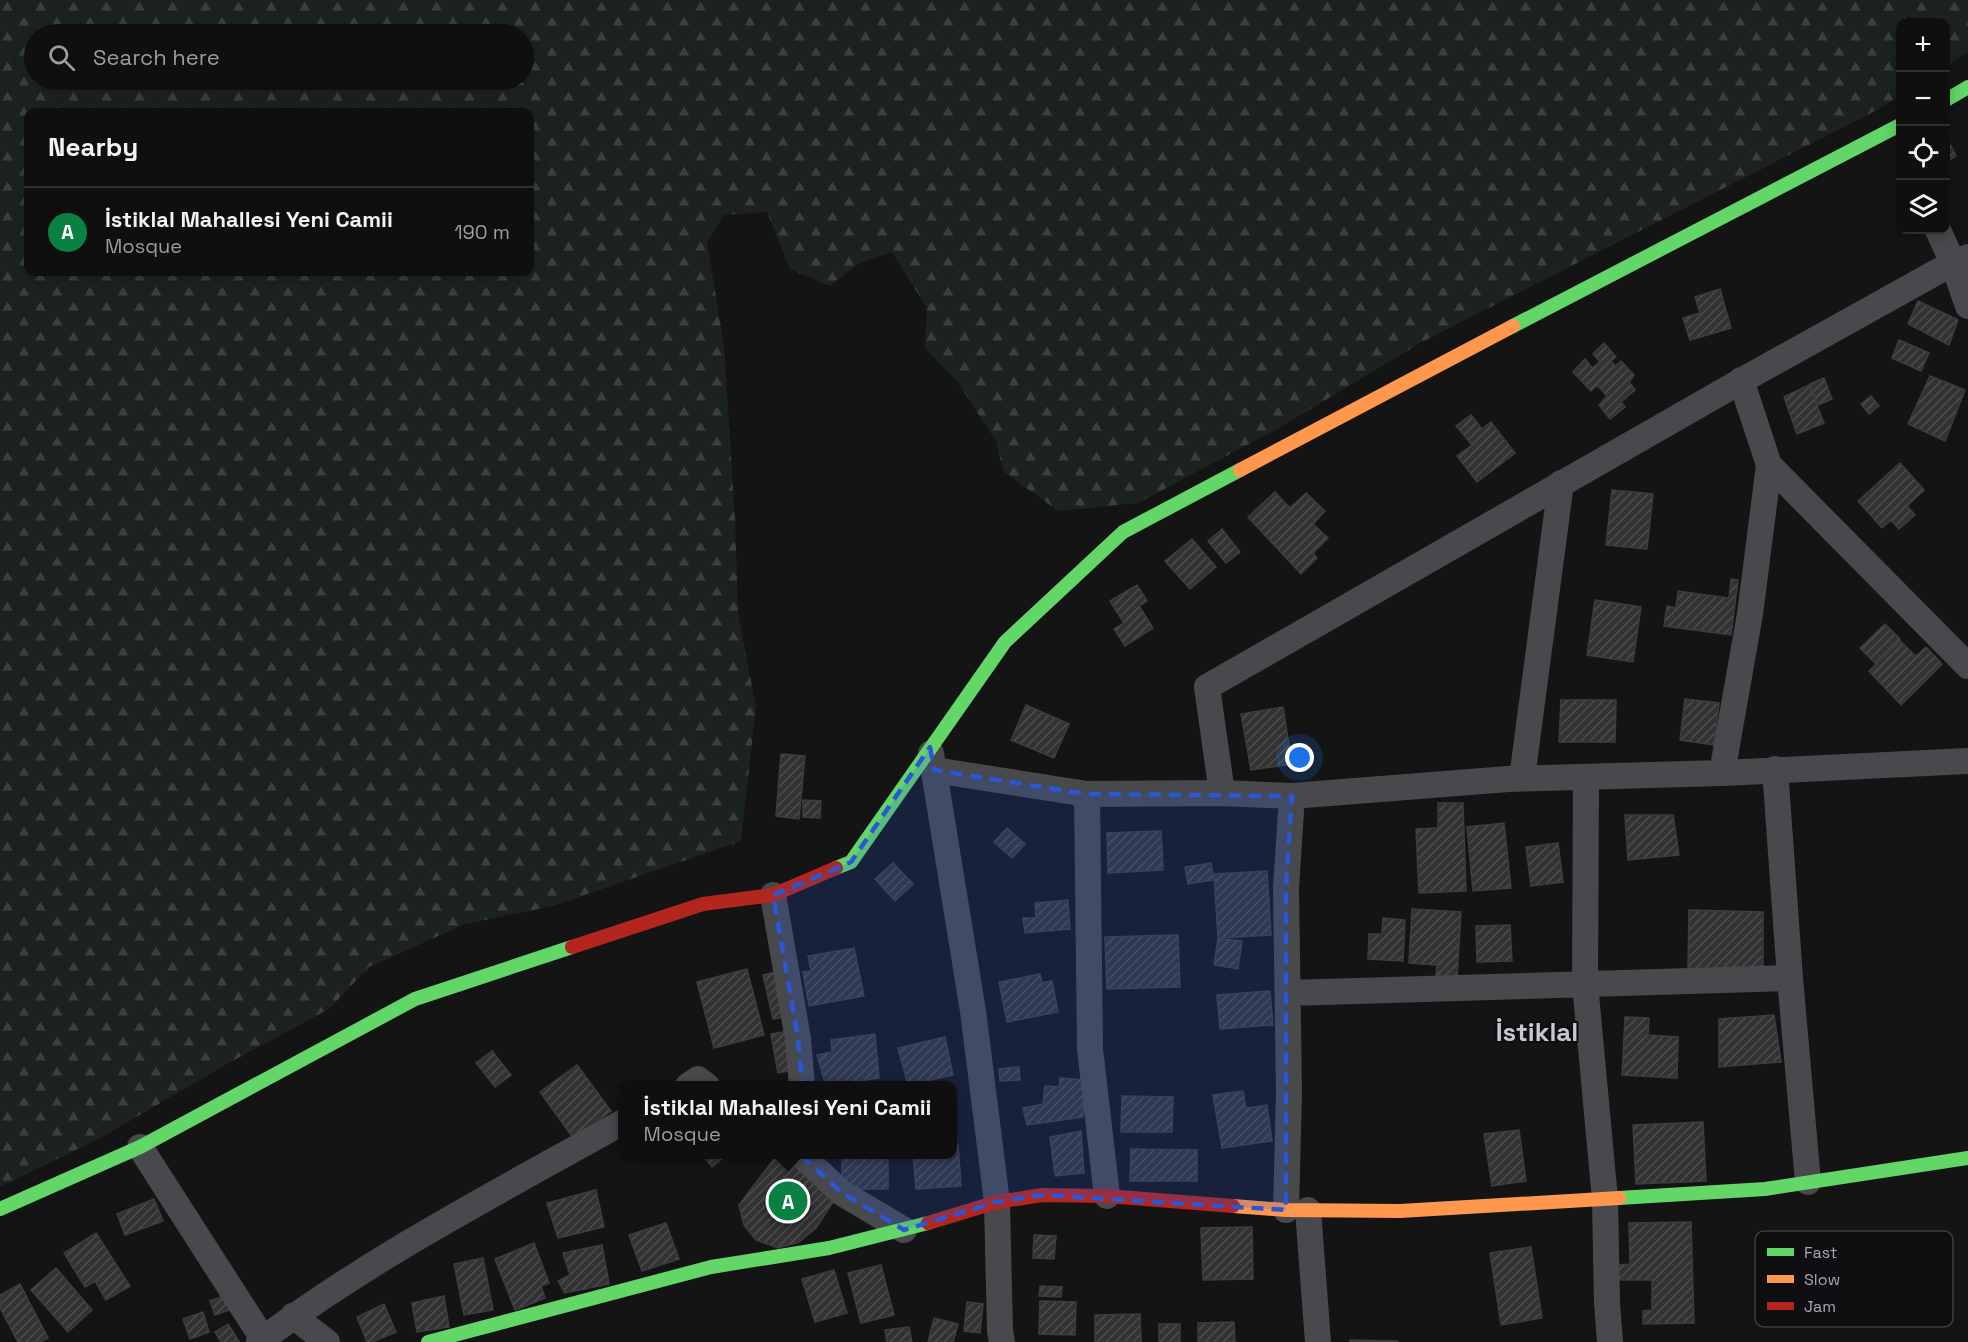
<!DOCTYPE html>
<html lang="en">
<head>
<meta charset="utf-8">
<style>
  :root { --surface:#0f0f0f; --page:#181818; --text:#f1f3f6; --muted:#9b9c9e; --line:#2f2f2f; --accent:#0b8043 }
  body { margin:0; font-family:"Space Grotesk",sans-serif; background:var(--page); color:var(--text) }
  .controls { position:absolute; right:18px; top:18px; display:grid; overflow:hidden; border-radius:12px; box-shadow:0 3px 15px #0003 }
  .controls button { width:54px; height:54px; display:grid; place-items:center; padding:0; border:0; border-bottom:2px solid var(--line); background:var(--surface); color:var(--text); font:30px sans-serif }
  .you { position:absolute; left:1300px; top:758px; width:21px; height:21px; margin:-15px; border:4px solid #fff; border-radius:50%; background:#1a73e8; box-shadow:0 0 0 9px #1a73e833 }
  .badge { display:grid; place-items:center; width:39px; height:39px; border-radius:50%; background:var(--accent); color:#fff; font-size:20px; font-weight:700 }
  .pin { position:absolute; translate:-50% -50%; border:3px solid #fff; box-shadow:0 2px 6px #0006 }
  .popup { position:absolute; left:618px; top:1081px; width:339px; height:78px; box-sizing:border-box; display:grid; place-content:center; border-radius:12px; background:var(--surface); filter:drop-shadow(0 2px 4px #0005); font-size:20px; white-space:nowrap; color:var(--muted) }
  .popup b { font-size:22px; color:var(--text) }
  .popup::after { content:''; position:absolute; left:50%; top:100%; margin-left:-12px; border:12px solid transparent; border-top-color:var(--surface) }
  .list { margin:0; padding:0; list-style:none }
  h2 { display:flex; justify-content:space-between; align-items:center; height:78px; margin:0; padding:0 24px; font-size:26px }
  h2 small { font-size:20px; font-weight:400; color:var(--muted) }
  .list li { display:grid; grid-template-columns:39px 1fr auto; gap:18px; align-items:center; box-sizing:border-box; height:90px; padding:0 24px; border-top:2px solid var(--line) }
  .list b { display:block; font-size:22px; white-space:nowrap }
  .list p { margin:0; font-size:20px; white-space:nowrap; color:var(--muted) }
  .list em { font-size:20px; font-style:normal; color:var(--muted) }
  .icon { flex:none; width:33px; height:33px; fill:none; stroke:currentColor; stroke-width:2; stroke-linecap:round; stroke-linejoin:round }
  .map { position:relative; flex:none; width:1968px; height:1342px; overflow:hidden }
  .search { position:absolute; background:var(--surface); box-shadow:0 3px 15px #0003; left:24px; top:24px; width:510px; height:66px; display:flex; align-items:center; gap:15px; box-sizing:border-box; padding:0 21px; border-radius:33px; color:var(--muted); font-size:22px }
  .panel { position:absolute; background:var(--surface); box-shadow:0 3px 15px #0003; left:24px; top:108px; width:510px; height:168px; border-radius:12px }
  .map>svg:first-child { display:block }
</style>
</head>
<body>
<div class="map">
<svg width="1968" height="1342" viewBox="0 0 1968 1342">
  <defs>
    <pattern id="forest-firs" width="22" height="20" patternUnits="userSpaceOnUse" patternTransform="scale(1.5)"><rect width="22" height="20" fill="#1c231e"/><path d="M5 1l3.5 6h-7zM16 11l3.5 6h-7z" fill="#3a403c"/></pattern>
    <pattern id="building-hatch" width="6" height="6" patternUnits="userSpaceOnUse" patternTransform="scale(1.5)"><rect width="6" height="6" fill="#323233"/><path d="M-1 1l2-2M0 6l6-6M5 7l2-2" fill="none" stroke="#4d4d4e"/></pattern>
  </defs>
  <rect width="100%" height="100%" fill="#141414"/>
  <path fill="url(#forest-firs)" fill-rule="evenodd" d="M0 0H1968V52L1946 67V22H1900V96L1879 109 1422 342 1279 428 1138 503 1058 511 1003 471 996 441 956 380 925 348 927 308 892 252 858 264 830 286 790 269 767 212 724 215 707 242 724 345 735 519 738 613 756 707 741 841 553 906 465 924 369 967 329 1009 227 1064 102 1137 0 1187ZM34 34H524V80H34ZM28 112H530V272H28Z"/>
  <path fill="url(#building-hatch)" stroke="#3d3d40" stroke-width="1.5" d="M1947 138 1956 156 1946 162V139Z
    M1720 289 1731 328 1690 340 1683 318 1700 313 1695 297Z
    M1918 301 1958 320 1949 345 1908 324Z
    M1899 340 1929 353 1921 371 1892 358Z
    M1604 343 1616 357 1611 361 1615 366 1621 361 1634 375 1629 382 1635 390 1621 402 1625 407 1610 419 1599 405 1607 396 1597 385 1591 391 1573 372 1585 359 1592 368 1600 362 1593 354Z
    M1930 376 1965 390 1945 441 1908 424Z
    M1824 378 1832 399 1818 405 1810 384Z
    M1809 385 1824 423 1797 434 1784 397Z
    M1871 396 1879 406 1869 414 1861 404Z
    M1471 415 1482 429 1491 422 1515 453 1477 482 1457 456 1472 445 1456 426Z
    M1900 463 1924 490 1907 506 1915 515 1899 529 1891 520 1882 528 1858 501Z
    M1612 490 1653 494 1647 549 1606 545Z
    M1275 492 1290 508 1306 493 1325 511 1313 524 1328 538 1313 553 1317 558 1301 574 1248 517Z
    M1222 529 1240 552 1226 563 1208 541Z
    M1192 539 1216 567 1190 589 1165 561Z
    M1731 579 1738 580 1731 635 1664 626 1667 606 1676 608 1678 591 1729 598Z
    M1137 585 1147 601 1139 606 1153 628 1125 646 1114 629 1124 623 1110 601Z
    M1595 600 1641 607 1633 662 1587 655Z
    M1885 624 1900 639 1875 663 1860 648Z
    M1900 641 1916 656 1926 647 1942 664 1901 705 1869 671Z
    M1685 699 1719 703 1714 745 1680 740Z
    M1561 700H1616L1615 742H1559Z
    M1026 705 1069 724 1054 758 1011 740Z
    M1283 707 1292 764 1251 770 1241 714Z
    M781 754 805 756 799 819 776 816Z
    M803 800 821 801 820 818 803 817Z
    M1438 803H1463L1466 891 1419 893 1416 829 1438 828Z
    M1625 815H1673L1679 855 1628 860Z
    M1504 823 1511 888 1473 891 1467 827Z
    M1007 828 1025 844 1012 858 994 842Z
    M1161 831 1163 870 1108 873 1107 833Z
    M1558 843 1563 882 1531 886 1526 847Z
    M893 863 913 884 895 901 875 879Z
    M1211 863 1214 880 1188 884 1185 867Z
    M1267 871 1271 935 1218 938 1214 874Z
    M1068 900 1070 929 1025 933 1023 918H1036L1035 903Z
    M1412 909 1461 912 1457 977 1436 976 1437 965 1409 963Z
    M1689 910 1763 912V970L1688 969Z
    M1383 918 1405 920 1403 961 1368 959 1369 934H1382Z
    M1510 925 1512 961 1477 962 1476 926Z
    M1178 935 1180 987 1107 989 1105 937Z
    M1218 938 1242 941 1238 969 1214 965Z
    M854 948 864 996 809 1006 803 972 811 971 808 956Z
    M747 969 764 1035 714 1048 697 982Z
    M776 972 785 1017 773 1019 763 975Z
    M1040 974 1042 983 1052 981 1058 1012 1007 1022 999 982Z
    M1270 991 1273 1025 1220 1029 1217 995Z
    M1774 1015 1781 1062 1719 1067V1019Z
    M1625 1017 1649 1018 1648 1035 1678 1037 1677 1078 1622 1075Z
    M788 1031 795 1070 778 1073 771 1034Z
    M875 1034 879 1078 826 1086 817 1055 832 1052 831 1040Z
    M945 1037 953 1075 908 1085 898 1048Z
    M492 1051 511 1075 495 1087 476 1063Z
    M577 1065 611 1111 574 1139 540 1092Z
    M1019 1067 1020 1080 1000 1081 999 1069Z
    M1060 1078 1085 1080 1083 1117 1027 1125 1023 1108 1043 1104 1045 1086 1059 1087Z
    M1243 1091 1246 1108 1267 1105 1272 1141 1222 1148 1213 1095Z
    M1122 1096 1173 1097 1172 1132H1121Z
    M1703 1122 1706 1181 1636 1184 1633 1125Z
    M1519 1130 1526 1181 1492 1186 1484 1134Z
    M1081 1131 1084 1173 1055 1176 1050 1137Z
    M958 1144 961 1186 916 1189 913 1154H953V1145Z
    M1131 1149 1197 1150V1181H1130Z
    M702 1154H727L712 1167Z
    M842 1154H888V1189H842Z
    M777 1155 837 1196 816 1228 799 1242 778 1248 756 1240 744 1225 739 1205Z
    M596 1190 604 1227 558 1238 547 1203Z
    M154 1199 163 1221 125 1235 117 1214Z
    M1691 1222 1694 1323 1643 1324V1311L1652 1310V1280H1618L1617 1265 1630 1264 1629 1223Z
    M666 1223 679 1259 642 1271 629 1235Z
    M1252 1227 1253 1279 1203 1280 1201 1228Z
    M96 1233 130 1286 106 1300 95 1281 85 1287 64 1253Z
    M1034 1235 1056 1236 1054 1259 1033 1258Z
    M534 1243 549 1283 541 1286 545 1298 515 1310 495 1259Z
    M602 1245 609 1284 565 1293 558 1281 570 1275 563 1253Z
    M1531 1247 1542 1318 1501 1325 1490 1253Z
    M483 1258 493 1310 464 1315 454 1264Z
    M881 1265 894 1315 861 1323 848 1273Z
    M56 1268 92 1310 68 1332 31 1290Z
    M834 1270 847 1313 815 1322 802 1279Z
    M20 1284 48 1338 40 1342H18L0 1308V1295Z
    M1040 1286 1062 1287 1061 1297 1039 1296Z
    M224 1296 229 1310 215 1315 210 1301Z
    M444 1296 449 1327 417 1332 412 1303Z
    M1040 1301 1076 1302 1075 1335 1039 1334Z
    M967 1302 983 1304 980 1333 964 1331Z
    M384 1304 396 1332 372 1342H367L357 1317Z
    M203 1312 209 1332 190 1339 183 1319Z
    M1140 1314 1141 1342H1095V1315Z
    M934 1318 958 1324 953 1342H928Z
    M1234 1322 1235 1342H1198V1323Z
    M228 1324 239 1341V1342H221L215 1332Z
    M1159 1324H1180V1342H1159Z
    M909 1327 912 1342H887L885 1330Z
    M1350 1340 1398 1341V1342H1350Z"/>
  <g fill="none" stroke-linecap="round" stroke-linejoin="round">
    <path stroke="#48494d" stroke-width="26" d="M1968 257 1953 263 1968 306
      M1741 380 1769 465 1968 666
      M931 753 973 1011 997 1202 1000 1331 1002 1342
      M1775 769 1790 978 1808 1182
      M934 770 1087 794 1222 793 1292 796 1508 779 1722 773 1968 761
      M1722 773 1750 614 1769 465
      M1586 777 1585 984 1605 1199 1607 1303 1610 1342
      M1522 778 1561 483
      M1222 793 1207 687 1748 377 1953 263 1938 230
      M1087 794 1090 1049 1107 1196
      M773 895 798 1039 802 1086
      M1288 993 1790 978
      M688 1086 698 1079 707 1086
      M140 1147 263 1339
      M800 1154 842 1193 904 1230
      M1286 1210 1289 1093 1286 888 1292 796
      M1308 1210 1318 1342
      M293 1316 327 1342
      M259 1342C372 1257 500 1191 623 1122"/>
    <path stroke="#63d668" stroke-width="14" d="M1946 100 1968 87
      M1513 326 1900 125
      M836 868 851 862 1005 642 1123 532 1240 470
      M1619 1198 1765 1189 1968 1158
      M0 1209 140 1147 415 999 572 947
      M428 1342 711 1267 829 1248 928 1223"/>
    <path stroke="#ff974d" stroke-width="14" d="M1240 470 1513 326
      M1233 1206 1286 1210 1400 1211 1619 1198"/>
    <path stroke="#b3261e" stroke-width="14" d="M572 947 703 904 773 895 836 868
      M928 1223 997 1202 1042 1195 1107 1196 1233 1206"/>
  </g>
  <path fill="#2a57d5" fill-opacity="0.2" stroke="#2a57d5" stroke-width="4.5" stroke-dasharray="12 8" stroke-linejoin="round" d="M930 747 934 770 1087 794 1292 796 1286 888V1210L1042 1195 997 1202 904 1230 842 1193 795 1150 805 1115 798 1039 773 895 851 862Z"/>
  <g text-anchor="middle" stroke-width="4.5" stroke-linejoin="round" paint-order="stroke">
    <g font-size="26" font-weight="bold" fill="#c6c8d2" stroke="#0f0e10">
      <text x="1537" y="1041">İstiklal</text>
    </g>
  </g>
  <rect x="1755" y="1231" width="198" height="96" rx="9" fill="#0f0e10" stroke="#3c3c42" stroke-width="1.5"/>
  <rect x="1767" y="1248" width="27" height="8" fill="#63d668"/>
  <rect x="1767" y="1275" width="27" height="8" fill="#ff974d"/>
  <rect x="1767" y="1302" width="27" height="8" fill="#b3261e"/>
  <g font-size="16" fill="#a4a8b6">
    <text x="1804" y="1258">Fast</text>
    <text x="1804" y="1285">Slow</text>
    <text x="1804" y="1312">Jam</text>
  </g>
</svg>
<div class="controls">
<button>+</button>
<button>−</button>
<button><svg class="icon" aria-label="locate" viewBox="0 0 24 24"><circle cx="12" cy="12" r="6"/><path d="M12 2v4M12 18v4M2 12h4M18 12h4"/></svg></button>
<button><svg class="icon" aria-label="layers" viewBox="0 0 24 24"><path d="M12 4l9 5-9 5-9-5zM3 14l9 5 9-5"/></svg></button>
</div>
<div class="you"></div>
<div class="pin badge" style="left:788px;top:1201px">A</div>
<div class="popup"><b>İstiklal Mahallesi Yeni Camii</b>Mosque</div>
<div class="search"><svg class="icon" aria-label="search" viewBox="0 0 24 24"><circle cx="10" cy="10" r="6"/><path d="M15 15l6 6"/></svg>Search here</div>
<section class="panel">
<h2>Nearby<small></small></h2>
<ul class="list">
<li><span class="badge">A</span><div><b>İstiklal Mahallesi Yeni Camii</b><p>Mosque</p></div><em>190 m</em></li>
</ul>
</section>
</div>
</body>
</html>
